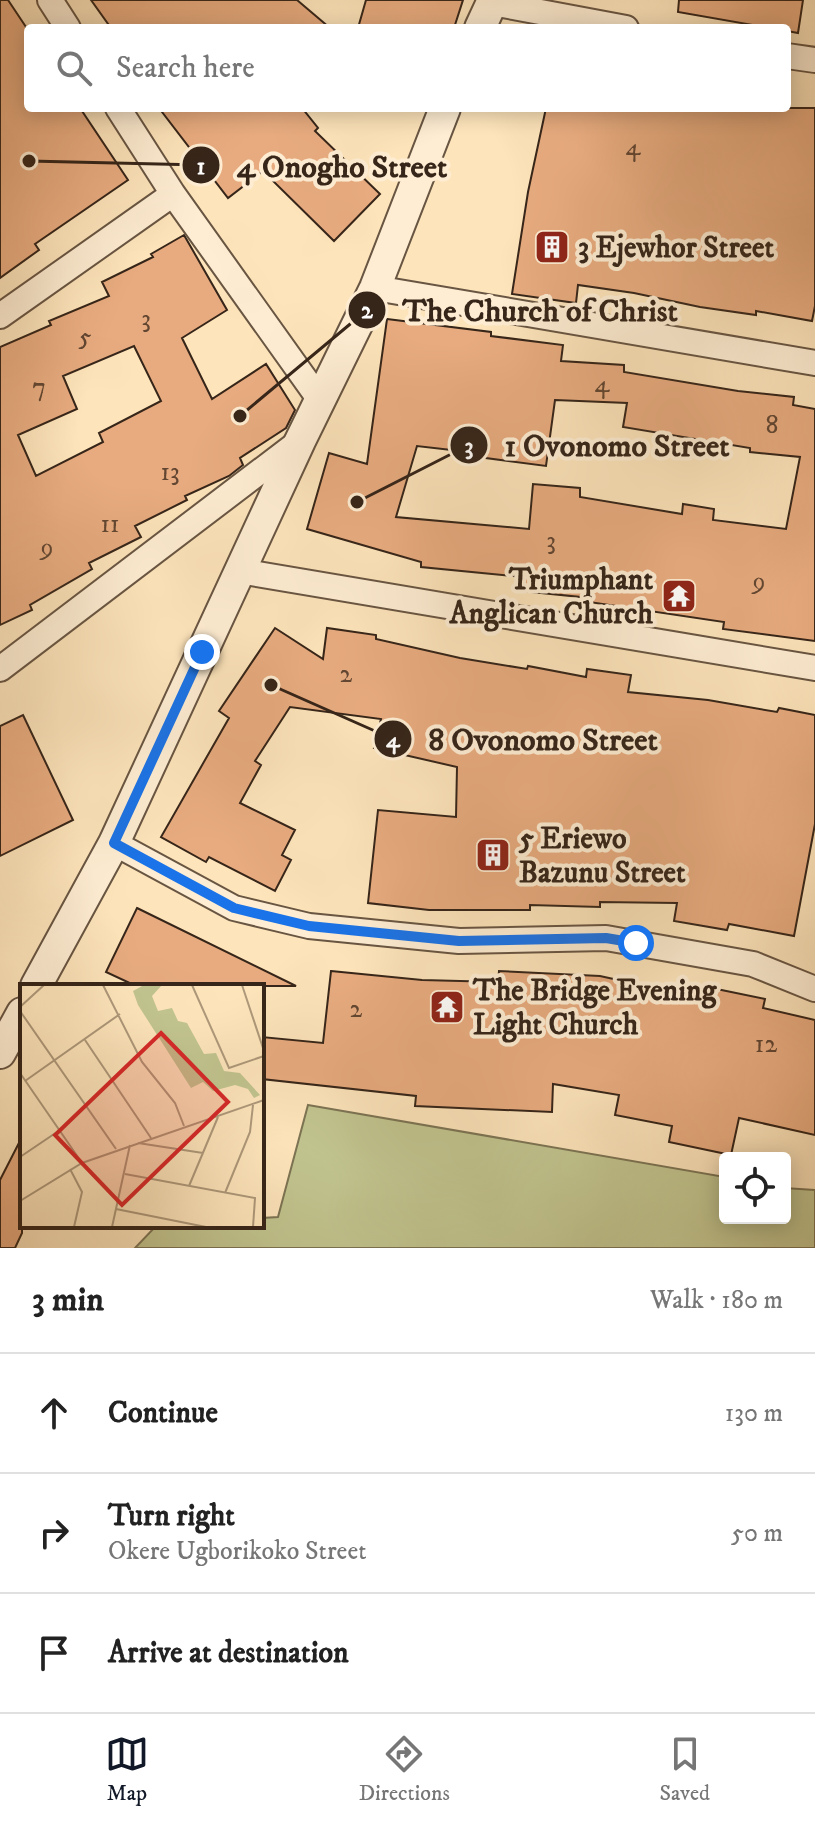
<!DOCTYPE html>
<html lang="en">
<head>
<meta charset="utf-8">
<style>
  :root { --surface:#fff; --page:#f2f2f2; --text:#222; --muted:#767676; --line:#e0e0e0; --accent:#111827 }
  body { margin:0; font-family:"IM FELL DW Pica",serif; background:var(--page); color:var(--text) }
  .controls { position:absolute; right:24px; bottom:24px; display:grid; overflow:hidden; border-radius:8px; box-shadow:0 4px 20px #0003 }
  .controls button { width:72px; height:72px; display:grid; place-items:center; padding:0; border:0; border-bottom:2px solid var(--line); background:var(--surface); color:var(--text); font:40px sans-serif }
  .stop { position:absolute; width:24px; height:24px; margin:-18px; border:6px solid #1a73e8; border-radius:50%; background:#fff }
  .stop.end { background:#1a73e8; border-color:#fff; box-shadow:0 2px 8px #0008 }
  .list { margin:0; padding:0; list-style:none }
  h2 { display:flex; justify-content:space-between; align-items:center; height:104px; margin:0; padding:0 32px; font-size:34px }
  h2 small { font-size:26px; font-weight:400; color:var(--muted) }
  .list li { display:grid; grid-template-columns:52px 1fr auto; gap:24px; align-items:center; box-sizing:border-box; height:120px; padding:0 32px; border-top:2px solid var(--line) }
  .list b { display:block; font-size:30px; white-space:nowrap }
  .list p { margin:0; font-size:26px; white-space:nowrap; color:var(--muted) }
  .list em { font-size:26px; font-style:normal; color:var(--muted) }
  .icon { flex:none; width:44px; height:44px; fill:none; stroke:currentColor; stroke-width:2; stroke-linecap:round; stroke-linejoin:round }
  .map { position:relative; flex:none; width:815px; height:1248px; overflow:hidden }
  .search { position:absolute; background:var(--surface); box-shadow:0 4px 20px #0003; left:24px; right:24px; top:24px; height:88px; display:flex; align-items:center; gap:20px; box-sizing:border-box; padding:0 28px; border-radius:8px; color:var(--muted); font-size:30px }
  .sheet { height:464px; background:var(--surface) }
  nav { display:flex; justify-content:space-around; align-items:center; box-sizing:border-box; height:112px; border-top:2px solid var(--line); background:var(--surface); font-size:22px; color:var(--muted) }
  nav a { display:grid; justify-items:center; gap:4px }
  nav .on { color:var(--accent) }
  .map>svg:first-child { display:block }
</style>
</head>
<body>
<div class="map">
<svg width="815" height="1248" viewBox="0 0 815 1248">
  <rect width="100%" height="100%" fill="#fde4bb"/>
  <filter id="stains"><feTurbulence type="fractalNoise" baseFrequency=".0025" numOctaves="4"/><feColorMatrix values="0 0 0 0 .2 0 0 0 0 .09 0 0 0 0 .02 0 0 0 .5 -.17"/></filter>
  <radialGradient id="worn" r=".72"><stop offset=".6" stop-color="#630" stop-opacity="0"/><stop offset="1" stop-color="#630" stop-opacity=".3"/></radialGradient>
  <path fill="#c1c48f" stroke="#7c7454" stroke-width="2" d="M308 1105 725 1177V1218H785V1188L815 1190V1248H135L156 1226H262V1218L278 1217Z"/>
  <path fill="#e7ab7f" stroke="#362519" stroke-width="2" fill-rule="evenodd" d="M0 0H8L28 30V108H80L128 180 35 244 39 250 0 278Z
    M91 0H297L330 28H111Z
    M366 0H463L454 28H358Z
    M679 0H803L798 33 787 31V28H770L678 12Z
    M159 108H302L318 128 315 131 380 194 334 241 263 171 228 198Z
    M546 108H815V306L812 321 756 311V315L700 307 634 293 578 285 576 303 512 294 528 192Z
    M184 235 227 310 182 338 212 399 266 364 295 410 286 428 240 458 243 465 229 476 185 496 187 500 135 526 141 537 89 563 92 569 30 605 32 610 0 625V347L51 325 49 321 109 296 102 282 153 257 151 254ZM134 346 161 401 99 433 103 442 36 476 18 435 77 409 63 376Z
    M387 319 491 332V336L563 345 561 361 624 365V372L738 391 794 397 793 405 815 409V641L723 629 724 622 589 602 590 598 522 591 523 577 421 567V562L307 529 329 453 367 464ZM555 400 627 403 623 427 750 448V452L800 457 786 529 713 520 714 509 683 504 682 514 580 497V488L533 484 529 529 396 517 417 446 486 454V458L546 466Z
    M275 628 323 659 327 628 376 635V639L460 658 527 669 528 666 586 677 587 669 631 675 628 692 708 700 777 712 779 708 815 715V824L794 936 729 924 727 930 674 921 677 903 600 902V907L530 905V910H429L368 903 378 810 456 817 457 767 374 748 381 719 290 707 255 761 261 765 240 803 295 830 282 855 291 860 275 891 209 857 206 862 161 837 229 718 219 711Z
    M23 715 73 820 0 856V726Z
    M137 908 296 986H136L106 972Z
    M331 971 422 980 498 982 499 971 600 976 700 998 702 986 765 999 763 1008 815 1020V1135L739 1118 731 1155 669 1142 672 1126 615 1115 619 1095 553 1084 552 1112 415 1106 416 1096 262 1079V1037L323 1043Z
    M22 1137V1233L15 1248H0V1180Z"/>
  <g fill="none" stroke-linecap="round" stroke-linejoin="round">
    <g stroke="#685542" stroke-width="28">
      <path id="minor" d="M50 0 68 28
        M492 3 626 28
        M787 56 815 60
        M118 108 173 194 320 400
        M375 288 815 363
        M0 316 173 194
        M239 571 815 668
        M0 669 300 441
        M114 843 234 908 309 926 459 941 606 938 753 964 815 989"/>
    </g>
    <g stroke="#685542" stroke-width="34">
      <path id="tertiary" d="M480 28 493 0
        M36 986 114 843 300 441 375 288 445 108
        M0 1053 22 1013"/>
    </g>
    <use href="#minor" stroke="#feedd3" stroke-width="24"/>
    <use href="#tertiary" stroke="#feedd3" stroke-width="30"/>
  </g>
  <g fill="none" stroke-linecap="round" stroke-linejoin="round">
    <path stroke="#1a73e8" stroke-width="10" d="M202 652 114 843 234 908 309 926 459 941 606 938 636 943"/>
  </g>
  <defs>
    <g id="building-square" transform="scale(1.8)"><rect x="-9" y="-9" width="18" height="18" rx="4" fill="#8f2418" stroke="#feedd3"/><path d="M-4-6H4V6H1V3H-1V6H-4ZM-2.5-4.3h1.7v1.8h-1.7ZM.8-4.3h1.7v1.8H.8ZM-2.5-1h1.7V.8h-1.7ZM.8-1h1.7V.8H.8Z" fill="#fff"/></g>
    <g id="temple-square" transform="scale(1.8)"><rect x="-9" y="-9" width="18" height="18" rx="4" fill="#8f2418" stroke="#feedd3"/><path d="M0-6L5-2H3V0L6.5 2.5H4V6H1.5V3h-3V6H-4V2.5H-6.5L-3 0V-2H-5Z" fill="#fff"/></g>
  </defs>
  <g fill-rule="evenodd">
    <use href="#building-square" x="552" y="247"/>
    <use href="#temple-square" x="679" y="596"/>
    <use href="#building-square" x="493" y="855"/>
    <use href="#temple-square" x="447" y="1007"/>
  </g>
  <g text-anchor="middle" stroke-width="8" stroke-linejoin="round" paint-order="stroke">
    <g font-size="26" fill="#624632">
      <text x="633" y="155">4</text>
      <text x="146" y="327">3</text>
      <text x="85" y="345">5</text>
      <text x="602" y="392">4</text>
      <text x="39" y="395">7</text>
      <text x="772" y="433">8</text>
      <text x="170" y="480">13</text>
      <text x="110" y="532">11</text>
      <text x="551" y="549">3</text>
      <text x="47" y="555">9</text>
      <text x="759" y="589">9</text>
      <text x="346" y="682">2</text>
      <text x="356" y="1017">2</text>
      <text x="766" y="1052">12</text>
    </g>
    <g font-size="30" font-weight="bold" fill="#362519" stroke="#feedd3" text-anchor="start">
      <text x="578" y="257">3 Ejewhor Street</text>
      <text x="653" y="589" text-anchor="end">Triumphant<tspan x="653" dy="34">Anglican Church</tspan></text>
      <text x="519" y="848">5 Eriewo<tspan x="519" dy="34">Bazunu Street</tspan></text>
      <text x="473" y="1000">The Bridge Evening<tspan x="473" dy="34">Light Church</tspan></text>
    </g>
  </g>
  <g transform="translate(20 984)">
    <rect width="244" height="244" fill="#fde4bb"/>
    <path d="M124 1H142L132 12 138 27 152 24 158 37 167 39 184 70 196 69 204 87 220 89 240 111 234 114 228 105 215 101 193 107 183 98 171 104 118 21 113 7Z" fill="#c1c48f"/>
    <path fill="none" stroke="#ad987a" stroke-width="2" d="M83 1 122 78 155 119 164 142M172 1 209 84 244 72M222 1 244 67M0 23 24 1M0 27 96 165M65 56 131 154M0 89 62 179M5 97 100 30M118 159 183 169M0 173 40 146M50 185 62 208 54 243M105 190 235 214 233 243M169 202 198 133M205 209 230 148 233 121M0 217 62 179 244 116M96 225 186 243M92 243 110 161"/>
    <path fill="#d62828" fill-opacity="0.15" stroke="#d62828" stroke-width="4" d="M141 49 208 118 102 221 35 151Z"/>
    <rect width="244" height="244" fill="none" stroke="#362519" stroke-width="4"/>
  </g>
  <path fill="none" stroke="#362519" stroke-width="3" d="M29 161L201 165M240 416L367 310M357 502L469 445M271 685L393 739"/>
  <g fill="#362519" stroke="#feedd3" stroke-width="3">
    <circle cx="29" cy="161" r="8"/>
    <circle cx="240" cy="416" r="8"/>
    <circle cx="357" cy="502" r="8"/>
    <circle cx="271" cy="685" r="8"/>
    <circle cx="201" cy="165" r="20"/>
    <circle cx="367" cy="310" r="20"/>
    <circle cx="469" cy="445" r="20"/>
    <circle cx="393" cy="739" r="20"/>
  </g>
  <g font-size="24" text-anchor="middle" font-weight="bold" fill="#fff">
    <text x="201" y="174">1</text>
    <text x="367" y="318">2</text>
    <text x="469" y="454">3</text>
    <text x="393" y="747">4</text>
  </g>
  <g font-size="32" text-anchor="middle" font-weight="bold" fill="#362519" stroke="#feedd3" stroke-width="8" stroke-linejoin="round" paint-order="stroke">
    <text x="342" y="177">4 Onogho Street</text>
    <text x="540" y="321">The Church of Christ</text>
    <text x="617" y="456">1 Ovonomo Street</text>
    <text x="543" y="750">8 Ovonomo Street</text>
  </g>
  <rect width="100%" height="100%" filter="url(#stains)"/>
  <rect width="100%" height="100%" fill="url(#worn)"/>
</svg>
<div class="controls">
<button><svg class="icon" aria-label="locate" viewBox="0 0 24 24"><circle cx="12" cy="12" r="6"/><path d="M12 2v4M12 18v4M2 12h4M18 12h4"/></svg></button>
</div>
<div class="stop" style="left:636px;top:943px"></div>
<div class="stop end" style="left:202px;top:652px"></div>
<div class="search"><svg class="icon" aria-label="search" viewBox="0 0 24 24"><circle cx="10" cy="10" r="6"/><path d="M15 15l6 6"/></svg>Search here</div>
</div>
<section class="sheet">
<h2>3 min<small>Walk · 180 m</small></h2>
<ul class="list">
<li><svg class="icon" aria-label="ahead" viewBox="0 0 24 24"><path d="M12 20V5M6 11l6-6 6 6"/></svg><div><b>Continue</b></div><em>130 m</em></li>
<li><svg class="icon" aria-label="right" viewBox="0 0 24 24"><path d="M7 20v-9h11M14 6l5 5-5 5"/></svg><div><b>Turn right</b><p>Okere Ugborikoko Street</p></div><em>50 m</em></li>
<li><svg class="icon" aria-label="arrive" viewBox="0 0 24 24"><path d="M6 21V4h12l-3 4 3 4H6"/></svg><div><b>Arrive at destination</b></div></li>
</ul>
</section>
<nav>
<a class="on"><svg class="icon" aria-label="map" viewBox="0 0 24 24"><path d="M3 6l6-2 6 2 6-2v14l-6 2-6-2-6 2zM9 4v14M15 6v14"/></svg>Map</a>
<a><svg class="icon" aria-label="directions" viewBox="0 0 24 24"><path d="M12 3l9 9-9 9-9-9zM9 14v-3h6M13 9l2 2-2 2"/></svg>Directions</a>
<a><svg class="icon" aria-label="saved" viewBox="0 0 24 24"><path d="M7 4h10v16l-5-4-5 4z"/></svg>Saved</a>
</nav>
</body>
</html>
